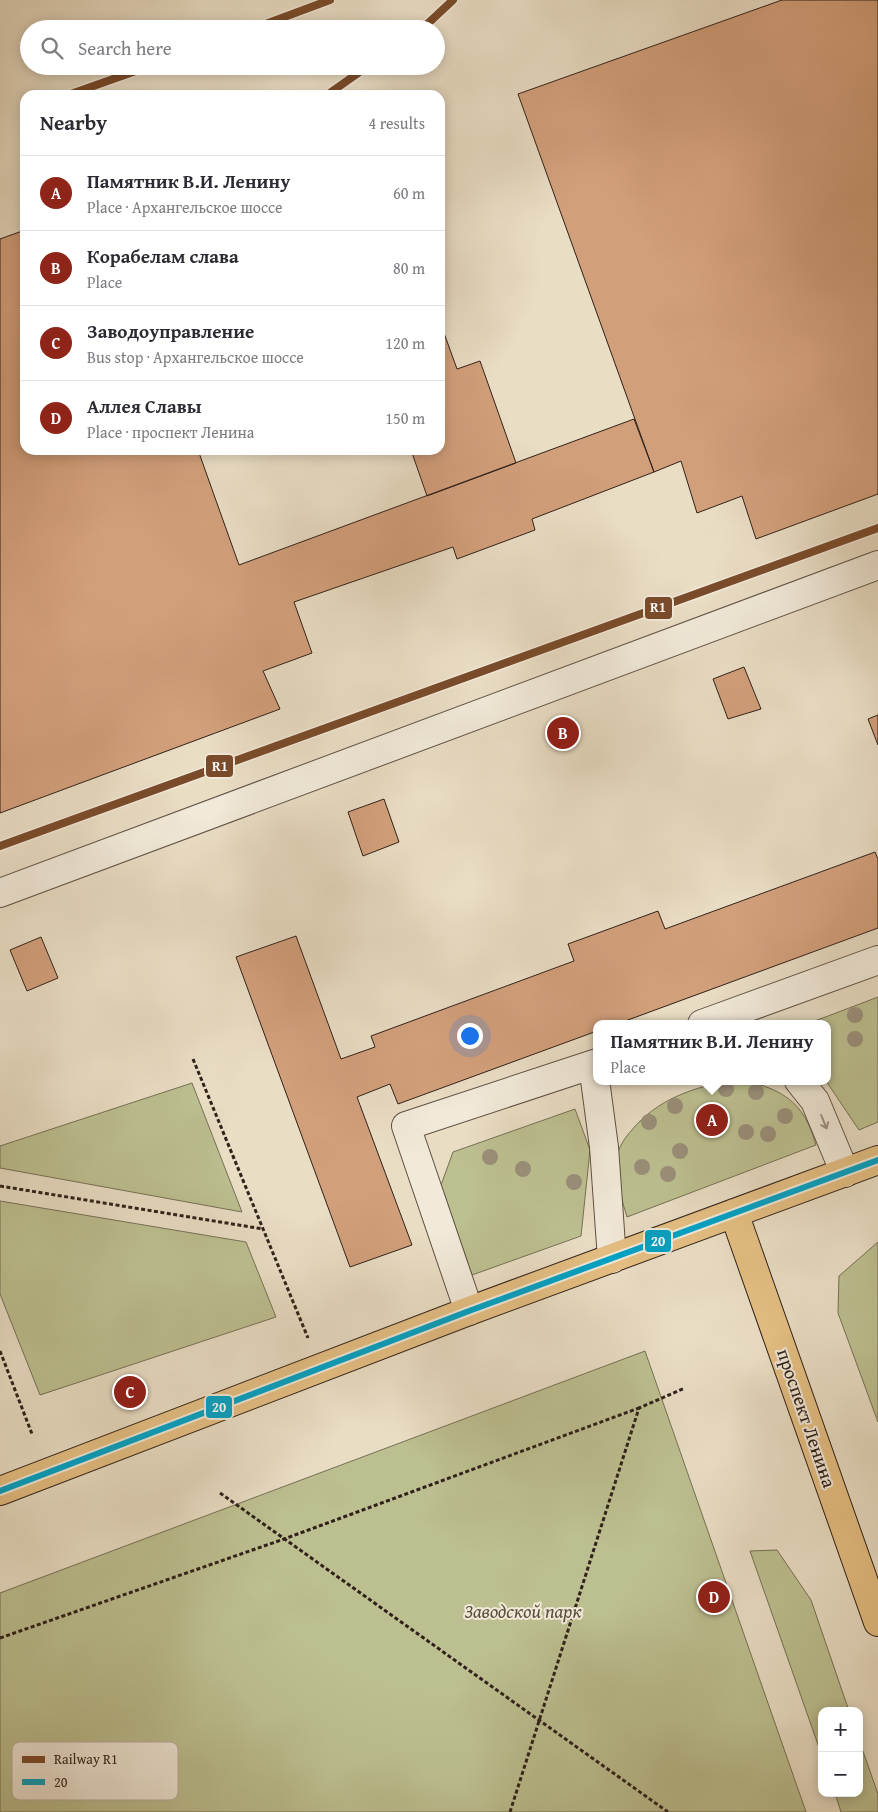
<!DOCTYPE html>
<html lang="en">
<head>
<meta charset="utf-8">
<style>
  :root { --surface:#fff; --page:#f7f7f7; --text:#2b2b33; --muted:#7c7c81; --line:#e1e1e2; --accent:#8f2418 }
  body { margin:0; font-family:"Gentium Book Plus",serif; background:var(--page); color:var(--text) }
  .controls { position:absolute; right:15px; bottom:15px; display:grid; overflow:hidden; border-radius:10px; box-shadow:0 2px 12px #0003 }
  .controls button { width:45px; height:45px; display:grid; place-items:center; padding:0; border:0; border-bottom:1px solid var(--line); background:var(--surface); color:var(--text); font:25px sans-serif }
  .you { position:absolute; left:469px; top:1035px; width:18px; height:18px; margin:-12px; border:4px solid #fff; border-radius:50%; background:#1a73e8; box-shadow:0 0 0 8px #1a73e833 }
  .badge { display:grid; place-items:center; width:32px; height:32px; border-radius:50%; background:var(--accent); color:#fff; font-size:16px; font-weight:700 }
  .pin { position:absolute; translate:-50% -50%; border:2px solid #fff; box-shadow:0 1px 5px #0006 }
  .popup { position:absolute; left:593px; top:1020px; width:238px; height:65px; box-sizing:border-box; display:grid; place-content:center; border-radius:10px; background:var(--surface); filter:drop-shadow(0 1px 4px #0005); font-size:16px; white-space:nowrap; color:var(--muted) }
  .popup b { font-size:19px; color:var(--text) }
  .popup::after { content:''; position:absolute; left:50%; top:100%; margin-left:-10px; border:10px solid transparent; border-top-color:var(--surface) }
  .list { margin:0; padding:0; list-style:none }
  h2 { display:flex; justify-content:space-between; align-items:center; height:65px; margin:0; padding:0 20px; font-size:21px }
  h2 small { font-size:16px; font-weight:400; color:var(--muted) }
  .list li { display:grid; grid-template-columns:32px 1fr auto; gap:15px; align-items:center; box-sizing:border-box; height:75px; padding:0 20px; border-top:1px solid var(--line) }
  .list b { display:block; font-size:19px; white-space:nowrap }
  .list p { margin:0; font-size:16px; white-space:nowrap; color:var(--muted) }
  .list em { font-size:16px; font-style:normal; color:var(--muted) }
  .icon { flex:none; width:28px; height:28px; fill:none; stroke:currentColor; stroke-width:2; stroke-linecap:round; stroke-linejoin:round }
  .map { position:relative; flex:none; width:878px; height:1812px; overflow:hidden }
  .search { position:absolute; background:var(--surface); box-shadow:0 2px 12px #0003; left:20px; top:20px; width:425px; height:55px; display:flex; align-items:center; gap:12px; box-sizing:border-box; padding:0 18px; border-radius:28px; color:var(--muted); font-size:19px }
  .panel { position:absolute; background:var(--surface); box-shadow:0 2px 12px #0003; left:20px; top:90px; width:425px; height:365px; border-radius:15px }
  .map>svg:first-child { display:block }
</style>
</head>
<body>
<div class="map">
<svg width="878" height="1812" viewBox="0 0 878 1812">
  <rect width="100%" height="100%" fill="#e9ddc4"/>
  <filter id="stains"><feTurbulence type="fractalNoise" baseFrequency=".004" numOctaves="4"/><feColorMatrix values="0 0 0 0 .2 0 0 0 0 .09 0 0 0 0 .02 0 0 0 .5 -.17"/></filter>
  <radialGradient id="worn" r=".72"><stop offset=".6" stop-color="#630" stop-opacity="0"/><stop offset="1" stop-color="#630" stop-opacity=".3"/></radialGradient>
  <path fill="#bcbf90" stroke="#767055" d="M878 997V1122L859 1130 826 1081 827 1024H807Z
    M732 1081C756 1081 784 1090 799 1109 808 1120 812 1132 816 1145L627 1217C621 1198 619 1188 618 1168 618 1164 617 1157 618 1153 620 1145 626 1136 632 1130 656 1100 695 1086 732 1081Z
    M192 1083 242 1212 0 1168V1146Z
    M575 1109 590 1150 581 1236 472 1275 441 1185 453 1152Z
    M0 1201 246 1242 276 1317 40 1395 0 1294Z
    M878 1242V1422L838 1313 839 1276Z
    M645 1351 806 1812H0V1593Z
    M777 1550 811 1600 849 1711H822V1756L750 1551Z
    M859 1740 878 1794V1812H841L835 1793H859Z"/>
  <path fill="#d29f7b" stroke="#2f211a" d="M782 0H878V494L756 539 742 496 697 513 681 461 654 472 518 94Z
    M25 230V450H198L239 565 634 419 654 472 532 519 535 530 457 559 453 547 294 602 312 653 263 671 280 709 0 813V239Z
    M440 322 457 369 480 361 516 463 427 496 411 450H440Z
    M744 667 761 709 728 719 713 679Z
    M878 715V745L868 719Z
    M384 799 399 842 363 856 348 812Z
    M875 852 878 859V928L617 1024H597V1031L398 1104 390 1084 357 1097 412 1245 350 1267 236 957 296 936 341 1059 375 1047 371 1036 574 961 568 944 658 911 665 929Z
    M41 937 58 978 27 991 10 950Z"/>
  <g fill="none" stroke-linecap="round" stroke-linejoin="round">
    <g stroke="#5e5044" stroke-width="30">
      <path id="minor" d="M0 893 878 565
        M702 1024 878 960
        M593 1065 604 1147 612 1259
        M799 1081 815 1101 845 1173
        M469 1311 406 1126 597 1063"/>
    </g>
    <g stroke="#2f211a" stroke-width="30">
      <path id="major" d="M734 1213 878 1622
        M0 1491 469 1311 878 1160"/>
    </g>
    <path stroke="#2f211a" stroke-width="3" stroke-dasharray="4 2.5" stroke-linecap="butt" d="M193 1059 308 1338
      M0 1186 263 1229
      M0 1351 32 1434
      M220 1493 668 1812
      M0 1638 284 1539 639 1408
      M510 1812 639 1408 685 1388"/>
    <use href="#minor" stroke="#f1e9d9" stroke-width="28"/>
    <use href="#major" stroke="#e4be82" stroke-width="28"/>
    <g stroke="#f1e9d9" stroke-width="10">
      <path id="bus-1" d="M0 1491 469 1311 878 1160"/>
    </g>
    <use href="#bus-1" stroke="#02a2c5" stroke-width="6"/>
    <g stroke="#f1e9d9" stroke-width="11">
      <path id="rail-1" d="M252 29 330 0
        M422 29 453 0
        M68 95 150 66
        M327 95 368 66
        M0 846 878 528"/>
    </g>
    <use href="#rail-1" stroke="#7a4b2a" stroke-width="8"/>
  </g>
  <g fill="#9a8f7a">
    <circle cx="855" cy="1015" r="8"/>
    <circle cx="855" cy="1039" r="8"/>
    <circle cx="726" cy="1089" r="8"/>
    <circle cx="756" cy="1092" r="8"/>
    <circle cx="675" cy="1106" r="8"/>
    <circle cx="785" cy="1116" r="8"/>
    <circle cx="649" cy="1122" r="8"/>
    <circle cx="746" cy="1132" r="8"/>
    <circle cx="768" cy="1134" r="8"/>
    <circle cx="680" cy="1151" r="8"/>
    <circle cx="490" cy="1157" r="8"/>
    <circle cx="642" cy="1167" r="8"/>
    <circle cx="523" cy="1169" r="8"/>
    <circle cx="668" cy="1174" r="8"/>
    <circle cx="574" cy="1182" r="8"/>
  </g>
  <defs><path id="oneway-shaft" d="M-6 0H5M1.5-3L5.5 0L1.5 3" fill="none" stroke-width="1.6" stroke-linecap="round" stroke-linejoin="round" transform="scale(1.25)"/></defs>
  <use stroke="#9a8f83" href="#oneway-shaft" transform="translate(824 1122) rotate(68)"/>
  <g text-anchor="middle" stroke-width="4" stroke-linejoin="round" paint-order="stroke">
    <g font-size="19" fill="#2f211a" stroke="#f1e9d9">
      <text transform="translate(807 1418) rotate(71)" y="7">проспект Ленина</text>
    </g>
    <g font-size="19" font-style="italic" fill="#59503d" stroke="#f1e9d9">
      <text x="523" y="1618">Заводской парк</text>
    </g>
  </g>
  <rect x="12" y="1742" width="166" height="58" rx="8" fill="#f1e9d9" stroke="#b7ada0" stroke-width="1"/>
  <rect x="22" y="1756" width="23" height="7" fill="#7a4b2a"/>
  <rect x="22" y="1779" width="23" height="6" fill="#02a2c5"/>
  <g font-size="14" fill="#2f211a">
    <text x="54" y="1764">Railway R1</text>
    <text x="54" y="1787">20</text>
  </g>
  <g stroke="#f1e9d9" stroke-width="2">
    <rect x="644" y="596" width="29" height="24" rx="5" fill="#7a4b2a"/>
    <rect x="205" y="754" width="29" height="24" rx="5" fill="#7a4b2a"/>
    <rect x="644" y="1229" width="28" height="24" rx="5" fill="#02a2c5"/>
    <rect x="205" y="1395" width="28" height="24" rx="5" fill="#02a2c5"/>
  </g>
  <g font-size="14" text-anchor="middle" font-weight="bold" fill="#fff">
    <text x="658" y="612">R1</text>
    <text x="220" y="771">R1</text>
    <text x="658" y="1246">20</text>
    <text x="219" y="1412">20</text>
  </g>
  <rect width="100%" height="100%" filter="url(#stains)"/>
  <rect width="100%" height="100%" fill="url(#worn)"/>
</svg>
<div class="controls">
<button>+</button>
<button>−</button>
</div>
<div class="you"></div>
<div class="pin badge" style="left:712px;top:1120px">A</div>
<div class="popup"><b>Памятник В.И. Ленину</b>Place</div>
<div class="pin badge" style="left:563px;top:733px">B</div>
<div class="pin badge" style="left:130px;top:1392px">C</div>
<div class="pin badge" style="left:714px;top:1597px">D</div>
<div class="search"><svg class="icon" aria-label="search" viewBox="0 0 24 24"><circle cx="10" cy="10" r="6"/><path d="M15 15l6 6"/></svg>Search here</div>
<section class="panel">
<h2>Nearby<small>4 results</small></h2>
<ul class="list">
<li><span class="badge">A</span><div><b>Памятник В.И. Ленину</b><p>Place · Архангельское шоссе</p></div><em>60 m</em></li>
<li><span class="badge">B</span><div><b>Корабелам слава</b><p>Place</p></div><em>80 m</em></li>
<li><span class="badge">C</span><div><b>Заводоуправление</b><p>Bus stop · Архангельское шоссе</p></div><em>120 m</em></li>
<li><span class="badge">D</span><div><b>Аллея Славы</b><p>Place · проспект Ленина</p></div><em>150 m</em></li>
</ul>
</section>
</div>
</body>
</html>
